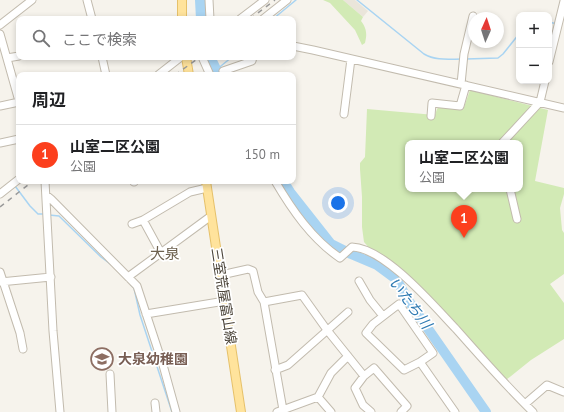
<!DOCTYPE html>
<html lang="ja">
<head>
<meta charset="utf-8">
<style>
  :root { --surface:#fff; --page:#f2f2f2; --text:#202124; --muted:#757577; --line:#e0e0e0; --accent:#fc3f1d }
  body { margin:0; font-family:"PT Sans","Noto Sans JP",sans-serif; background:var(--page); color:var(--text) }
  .controls { position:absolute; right:12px; top:12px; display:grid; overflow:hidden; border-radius:8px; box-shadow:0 2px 6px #0003 }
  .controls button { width:36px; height:36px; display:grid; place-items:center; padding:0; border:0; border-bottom:1px solid var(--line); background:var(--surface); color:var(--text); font:20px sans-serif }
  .compass { position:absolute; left:468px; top:12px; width:36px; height:36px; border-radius:50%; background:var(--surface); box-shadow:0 2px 6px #0003; rotate:3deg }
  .you { position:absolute; left:338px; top:203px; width:14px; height:14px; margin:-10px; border:3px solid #fff; border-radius:50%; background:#1a73e8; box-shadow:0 0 0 6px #1a73e833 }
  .badge { display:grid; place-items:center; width:26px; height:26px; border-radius:50%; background:var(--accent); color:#fff; font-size:13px; font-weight:700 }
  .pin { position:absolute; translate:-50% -33px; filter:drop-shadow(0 1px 2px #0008) }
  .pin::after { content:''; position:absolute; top:21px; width:14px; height:12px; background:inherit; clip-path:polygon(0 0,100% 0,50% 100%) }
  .popup { position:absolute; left:405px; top:140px; width:118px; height:52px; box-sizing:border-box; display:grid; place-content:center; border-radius:8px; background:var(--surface); filter:drop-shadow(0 1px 3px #0005); font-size:13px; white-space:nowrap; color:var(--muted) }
  .popup b { font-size:15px; color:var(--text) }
  .popup::after { content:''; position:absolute; left:50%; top:100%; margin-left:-8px; border:8px solid transparent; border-top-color:var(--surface) }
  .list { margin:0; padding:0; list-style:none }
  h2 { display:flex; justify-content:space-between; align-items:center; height:52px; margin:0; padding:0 16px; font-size:17px }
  h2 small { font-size:13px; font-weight:400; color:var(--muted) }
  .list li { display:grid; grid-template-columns:26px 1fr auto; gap:12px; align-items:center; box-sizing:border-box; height:60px; padding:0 16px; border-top:1px solid var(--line) }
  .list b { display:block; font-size:15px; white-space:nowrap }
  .list p { margin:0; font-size:13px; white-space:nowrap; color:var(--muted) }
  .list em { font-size:13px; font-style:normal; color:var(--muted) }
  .icon { flex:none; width:22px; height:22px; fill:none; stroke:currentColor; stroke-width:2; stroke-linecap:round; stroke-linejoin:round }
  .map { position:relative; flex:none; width:564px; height:412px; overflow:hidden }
  .search { position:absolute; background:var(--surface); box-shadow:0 2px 6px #0003; left:16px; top:16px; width:280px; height:44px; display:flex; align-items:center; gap:10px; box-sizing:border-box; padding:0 14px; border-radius:8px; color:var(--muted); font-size:15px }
  .panel { position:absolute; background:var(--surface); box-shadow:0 2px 6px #0003; left:16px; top:72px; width:280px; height:112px; border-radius:8px }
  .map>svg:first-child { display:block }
</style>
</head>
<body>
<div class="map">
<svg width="564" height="412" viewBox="0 0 564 412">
  <rect width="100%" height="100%" fill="#f6f3ec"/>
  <path fill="#eae5da" d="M343 0H355L368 11 363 17Z"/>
  <path fill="#d2eab5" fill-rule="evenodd" d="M323 0H343L363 17 361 21C367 29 367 34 365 43L362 45 355 30 330 3Z
    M470 90 548 110 535 181 564 188V194L560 208 562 230 564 233V274L550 284 564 303V339L531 360 506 380 433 300 371 250 364 242 362 227V197L360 169V163L365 157 367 109 435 115 437 109 439 107 463 110ZM408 143H520V189H408Z"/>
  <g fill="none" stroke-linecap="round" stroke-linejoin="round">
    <path stroke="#a9d4f2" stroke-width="1.5" d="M357 0 424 54C436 61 449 59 462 59
      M273 19 296 0
      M549 22 557 24
      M466 59 498 58 503 54 519 34
      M216 70 232 57
      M15 186 30 206 38 214H44
      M49 215 59 216 101 257 113 266
      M131 285 134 288 140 315 172 412"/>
    <path stroke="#a9d4f2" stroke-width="10" d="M200 0 201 19
      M210 57 219 75
      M283 181 290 192 331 244 351 254 377 265 396 279 408 300 486 412"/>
    <g stroke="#c2bbae" stroke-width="9">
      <path id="minor" d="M87 0 92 19
        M209 0 210 19
        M240 19 265 0
        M263 19 287 0
        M0 25 32 0
        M0 34 19 101
        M293 46 313 50 564 108
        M102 57 106 75
        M202 57 210 75
        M7 58 19 56
        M549 62 564 1
        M158 75 181 57
        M226 75 223 71 252 61 253 57
        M461 84 464 54 473 16
        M0 106 19 102
        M344 114 351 59
        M431 116 432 103 460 106 466 85
        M0 143 19 139
        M502 143 540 102 545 81
        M45 181 53 331 60 412
        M134 181V182
        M275 181C292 210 312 239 340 258L352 247C385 248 434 306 456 329 481 357 506 386 533 412
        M510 189 517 219
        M0 194 19 179
        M46 195 51 199 137 286 163 365 176 412
        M143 220 161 253
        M132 224 143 220 190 192 207 188
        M0 272 20 333 23 349
        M221 275 248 269 253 271 258 292 264 302 283 410
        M128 277 211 216
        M359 281 370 300 383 316
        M0 282 51 277
        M264 302 302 295 327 330 364 376 355 388 363 405 371 412
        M399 304 433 353 420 362 404 370 366 333 373 324Z
        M146 314 225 301
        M420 362 455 412
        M275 370 288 365 348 312
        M110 374 112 412
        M364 376 374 368 407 406 401 412
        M318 397 331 412
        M155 403 156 412
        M525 404 547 385 564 392
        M277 412 318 397 331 373 348 356"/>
    </g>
    <g stroke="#e6c16a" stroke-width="10">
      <path id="major" d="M182 19V0
        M186 57 189 75
        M206 181 241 412"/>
    </g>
    <use href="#minor" stroke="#fff" stroke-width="7"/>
    <use href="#major" stroke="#ffe39c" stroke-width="8"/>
    <path stroke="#9a9a9a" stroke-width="1.5" stroke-dasharray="5 5" stroke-linecap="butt" d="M250 19 275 0
      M175 75 200 57
      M0 207 33 181"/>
  </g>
  <defs>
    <g id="school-ring" transform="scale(1.15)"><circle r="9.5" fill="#fff" stroke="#8d6e63" stroke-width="1.5"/><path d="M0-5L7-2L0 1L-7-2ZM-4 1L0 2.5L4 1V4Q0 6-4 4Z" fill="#8d6e63"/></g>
  </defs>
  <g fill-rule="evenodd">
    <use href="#school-ring" x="102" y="359"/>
  </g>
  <g text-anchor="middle" stroke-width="3.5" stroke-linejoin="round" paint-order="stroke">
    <g font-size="14" fill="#4b4439" stroke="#fff">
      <text transform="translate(224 296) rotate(81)" y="5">三室荒屋富山線</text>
    </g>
    <g font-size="14" font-weight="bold" fill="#785e54" stroke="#fff" text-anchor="start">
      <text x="118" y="364">大泉幼稚園</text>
    </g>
    <g font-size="15" fill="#6e6250" stroke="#fff">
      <text x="165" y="259">大泉</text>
    </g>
    <g font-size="15" font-style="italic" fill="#2e7ab2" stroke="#fff">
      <text transform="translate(410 303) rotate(53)" y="5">いたち川</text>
    </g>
  </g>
</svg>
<div class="controls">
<button>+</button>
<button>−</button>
</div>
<svg class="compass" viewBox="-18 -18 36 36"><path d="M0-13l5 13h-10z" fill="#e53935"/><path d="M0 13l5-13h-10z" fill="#757577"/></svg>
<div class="you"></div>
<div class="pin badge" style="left:464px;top:238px">1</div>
<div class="popup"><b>山室二区公園</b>公園</div>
<div class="search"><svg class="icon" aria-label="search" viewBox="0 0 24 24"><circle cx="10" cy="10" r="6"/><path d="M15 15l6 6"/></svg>ここで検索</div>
<section class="panel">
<h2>周辺<small></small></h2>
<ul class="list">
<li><span class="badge">1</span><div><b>山室二区公園</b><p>公園</p></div><em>150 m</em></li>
</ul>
</section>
</div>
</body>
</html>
